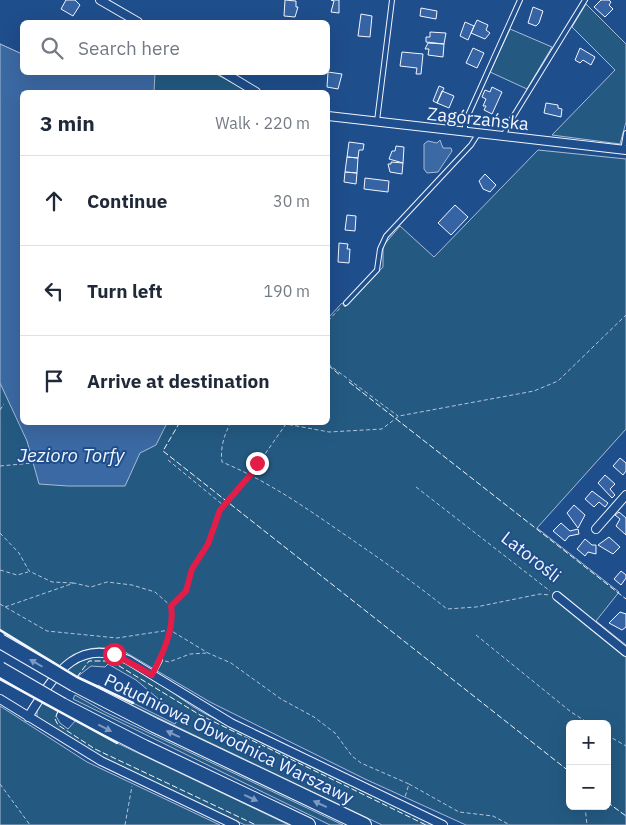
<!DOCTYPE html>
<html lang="en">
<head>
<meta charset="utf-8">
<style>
  :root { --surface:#fff; --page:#f2f2f3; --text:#1f2937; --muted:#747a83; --line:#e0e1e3 }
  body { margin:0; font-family:"IBM Plex Sans",sans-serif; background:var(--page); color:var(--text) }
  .controls { position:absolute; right:15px; bottom:15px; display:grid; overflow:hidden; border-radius:8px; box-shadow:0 5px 20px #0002 }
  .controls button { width:45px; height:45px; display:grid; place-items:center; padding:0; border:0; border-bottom:1px solid var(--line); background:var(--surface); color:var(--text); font:25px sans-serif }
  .stop { position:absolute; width:15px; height:15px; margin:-11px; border:4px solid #e11d48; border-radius:50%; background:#fff }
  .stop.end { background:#e11d48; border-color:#fff; box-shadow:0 1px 5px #0008 }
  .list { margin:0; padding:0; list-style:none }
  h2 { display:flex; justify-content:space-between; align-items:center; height:65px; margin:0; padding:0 20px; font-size:21px }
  h2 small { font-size:16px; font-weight:400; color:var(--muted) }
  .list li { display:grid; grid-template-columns:32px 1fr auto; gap:15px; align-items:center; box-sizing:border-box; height:90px; padding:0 20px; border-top:1px solid var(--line) }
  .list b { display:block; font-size:19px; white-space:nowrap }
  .list em { font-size:16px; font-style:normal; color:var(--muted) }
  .icon { flex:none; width:28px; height:28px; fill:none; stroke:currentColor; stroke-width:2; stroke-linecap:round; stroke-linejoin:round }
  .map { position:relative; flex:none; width:626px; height:825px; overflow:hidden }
  .search { position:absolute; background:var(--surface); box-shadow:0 5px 20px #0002; left:20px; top:20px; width:310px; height:55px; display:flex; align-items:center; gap:12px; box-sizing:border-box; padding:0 18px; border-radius:8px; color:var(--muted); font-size:19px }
  .panel { position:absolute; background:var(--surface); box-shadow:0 5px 20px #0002; left:20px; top:90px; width:310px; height:335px; border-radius:8px }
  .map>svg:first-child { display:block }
</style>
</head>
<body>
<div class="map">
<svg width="626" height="825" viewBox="0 0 626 825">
  <rect width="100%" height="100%" fill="#1f4e8c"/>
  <path fill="#245a82" stroke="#a8bbd7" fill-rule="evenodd" d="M586 4 626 44V122L620 144 552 135 615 70 572 27Z
    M510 29 552 47 527 89 490 72Z
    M0 44 22 54V72L214 73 250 92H22V422H328V318L342 303 345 307 383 267V246L400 226 434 257 538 150 626 159V429L537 528 619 592 596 621 626 645V825H466L365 779 210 702 125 652C99 644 79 647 60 667L0 630ZM570 724H607V806H570Z
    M98 656C139 658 170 695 204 713 279 754 358 788 435 825H382L96 688 98 685 107 690 175 724 181 714 168 707 136 680 108 664 105 667 91 666 77 677 66 670 75 663Z
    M75 695 105 712 343 825H330L73 699Z
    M42 703 58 711 56 716 60 723 68 729 76 720 117 743 289 825H245L97 755 37 717V711Z
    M0 706 87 762 220 825H0Z"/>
  <path fill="#3b69a3" stroke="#a8bbd7" d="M0 44 22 54V72L155 73 154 92H22V422L167 423 156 445 140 453 125 486H68L39 484 27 441 0 383Z
    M440 140 443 148H451L452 151 438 172 427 173 424 169V144L428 141 437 143Z"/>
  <path fill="#3563a3" stroke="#f2f6ff" d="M66 0H75L80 5 73 16 61 9Z
    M285 0 296 1V7H298L295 17 284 16Z
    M331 0H339V13L331 12 334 1Z
    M601 0H609L611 2 609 5 613 9 605 17 594 7Z
    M533 7 543 11 539 23 536 26 528 23Z
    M421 8 437 11 436 19 420 16Z
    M361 14 372 16 370 37 358 36Z
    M477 20 488 25 486 30 490 33 485 39 471 33Z
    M465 22 474 26 468 40 460 36Z
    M430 32 446 33 444 44 426 42V37H430Z
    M428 43 444 44 443 57 428 55 429 49H425Z
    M473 48 484 53 477 68 466 63Z
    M580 48 595 57 591 65 583 60 580 63 575 60Z
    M402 52 423 54 421 74H416L417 68 400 66Z
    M328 72 342 74 338 89 327 87Z
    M439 86 444 88 437 103 433 101Z
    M492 87 502 92 492 114 484 110 486 106H483L486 99 482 97 485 90 490 92Z
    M442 91 454 96 449 108 437 103Z
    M546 103 558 105V108L562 109 561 117 544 113Z
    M349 142 364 144 363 150H359L358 158 347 157Z
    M396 146 404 147 403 163 389 159 392 151H395Z
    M347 157 358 158 357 173 345 172Z
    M391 162 403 163 402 174 390 172 388 164H391Z
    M345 172 357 173 356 184 344 182Z
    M485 174 496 185 490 192 483 189 479 181Z
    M365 178 389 181 388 192 364 189Z
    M455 205 468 217 451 235 438 223Z
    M347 215 356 216 355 231 345 230Z
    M339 243 348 244 347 249H350L349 263 338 262Z
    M620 458 626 463V471L623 475 613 466Z
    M605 475 615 484 610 489 615 495 612 498 598 483Z
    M592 491 608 503 605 507 599 502 594 507 585 499Z
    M574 505 585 515 578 528 567 513Z
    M619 512 626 518V535L616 526 620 519 615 515Z
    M561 523 570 531 578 529 579 534 569 536 565 541 553 531Z
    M609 537 620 547 613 554 598 545Z
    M585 539 592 545H596V554L588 552 585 556 577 549Z
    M621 571 626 575V578L621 585 614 579Z
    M620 612 626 614V627L622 630 609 623Z"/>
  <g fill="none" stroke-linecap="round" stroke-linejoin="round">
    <g stroke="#f2f6ff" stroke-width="6">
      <path id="service" d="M377 121 392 0
        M465 131V122L520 0
        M504 135 508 125 585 0
        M623 150 626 133
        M346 303 377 270 380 249 386 236 471 145 478 134
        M152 675 160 660"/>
    </g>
    <g stroke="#f2f6ff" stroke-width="10">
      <path id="minor" d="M100 0 138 22
        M223 72 256 92
        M328 116 626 150
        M596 529 626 495
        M557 596 626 652
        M0 699 101 761 235 825
        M28 717C53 678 75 635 128 660L231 723 443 825"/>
    </g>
    <g stroke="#f2f6ff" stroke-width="16">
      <path id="motorway" d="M74 684 154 725 364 825
        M62 705 144 747 308 825"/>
    </g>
    <path stroke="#b3c4dc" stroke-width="1" stroke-dasharray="4 2.5" stroke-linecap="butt" d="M328 321 341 307
      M328 364 398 416
      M0 410 4 404
      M231 422C224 435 220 448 222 462 263 479 299 503 335 528 373 554 411 580 447 609L476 607 540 594 549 595
      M168 460 223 505
      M0 466 33 463
      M416 487 550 591
      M0 533 19 553 29 571 52 582 74 583
      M0 570 17 575 28 572
      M0 604 47 631 117 638 170 630 208 653 231 663 281 699 314 717 335 733 352 756 361 763 409 784 405 797
      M171 606 186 591 192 569 208 544 220 511 251 474 286 424 329 432 382 429 399 416 534 391 558 381 626 315
      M5 607 74 583 91 587 107 582 132 585 155 592 171 606 173 615 161 655
      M476 635 571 712 590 724
      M165 661 169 662 190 654 207 653
      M607 735 626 746
      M0 784 30 825
      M409 784 459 812 493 816 510 825
      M585 806 587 825
      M125 825 132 786"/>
    <use href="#service" stroke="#1f4e8c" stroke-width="4"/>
    <use href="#minor" stroke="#1f4e8c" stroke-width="8"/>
    <use href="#motorway" stroke="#1f4e8c" stroke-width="14"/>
    <g stroke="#f2f6ff" stroke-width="16" stroke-linecap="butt">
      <path id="motorway-bridge" d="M0 641 74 684
        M0 669 62 705"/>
    </g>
    <use href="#motorway-bridge" stroke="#1f4e8c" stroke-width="14"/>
    <path stroke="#f2f6ff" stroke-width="1" stroke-dasharray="6 2.5" stroke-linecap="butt" d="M328 365 341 376
      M349 382 626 599
      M180 422 163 451 570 772
      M77 677 89 661H111L200 715 426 825
      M58 711 55 719 58 725 95 749 256 825
      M607 802 626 816"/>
    <path stroke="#f2f6ff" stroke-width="2.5" d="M0 630 77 677 133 703
      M0 679 117 743"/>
  </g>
  <defs><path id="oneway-solid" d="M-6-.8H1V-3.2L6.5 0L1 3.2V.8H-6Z" transform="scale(1.25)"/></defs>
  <g fill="#7e9ac0">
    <use href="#oneway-solid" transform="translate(36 663) rotate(-150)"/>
    <use href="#oneway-solid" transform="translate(105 728) rotate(27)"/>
    <use href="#oneway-solid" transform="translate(173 734) rotate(-155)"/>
    <use href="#oneway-solid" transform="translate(251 798) rotate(25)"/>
    <use href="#oneway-solid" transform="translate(320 804) rotate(-155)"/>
  </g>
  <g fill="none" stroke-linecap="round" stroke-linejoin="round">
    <path stroke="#e11d48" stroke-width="6" d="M114 654 152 675C162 655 175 629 171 606L186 591 192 569 208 544 220 510 251 474 257 463"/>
  </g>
  <g text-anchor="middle" stroke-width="4" stroke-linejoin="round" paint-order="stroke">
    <g font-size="18" fill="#f2f6ff" stroke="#1f4e8c">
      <text transform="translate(478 119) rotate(6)" y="6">Zagórzańska</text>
      <text transform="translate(531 557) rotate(38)" y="6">Latorośli</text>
      <text transform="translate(229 739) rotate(26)" y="6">Południowa Obwodnica Warszawy</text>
    </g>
    <g font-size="19" font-style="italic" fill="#f2f6ff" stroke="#1f4e8c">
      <text x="71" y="462">Jezioro Torfy</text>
    </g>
  </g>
</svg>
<div class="controls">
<button>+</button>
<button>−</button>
</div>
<div class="stop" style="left:114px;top:654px"></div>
<div class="stop end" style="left:257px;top:463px"></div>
<div class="search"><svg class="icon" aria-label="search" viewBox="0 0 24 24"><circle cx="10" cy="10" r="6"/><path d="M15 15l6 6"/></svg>Search here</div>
<section class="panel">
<h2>3 min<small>Walk · 220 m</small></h2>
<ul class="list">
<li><svg class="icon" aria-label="ahead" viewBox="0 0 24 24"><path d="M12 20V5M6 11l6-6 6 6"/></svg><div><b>Continue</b></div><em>30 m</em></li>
<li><svg class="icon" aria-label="left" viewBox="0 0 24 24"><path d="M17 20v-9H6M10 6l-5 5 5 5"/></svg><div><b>Turn left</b></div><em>190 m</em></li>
<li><svg class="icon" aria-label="arrive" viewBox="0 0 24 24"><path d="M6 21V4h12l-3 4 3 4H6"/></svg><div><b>Arrive at destination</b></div></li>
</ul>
</section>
</div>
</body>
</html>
